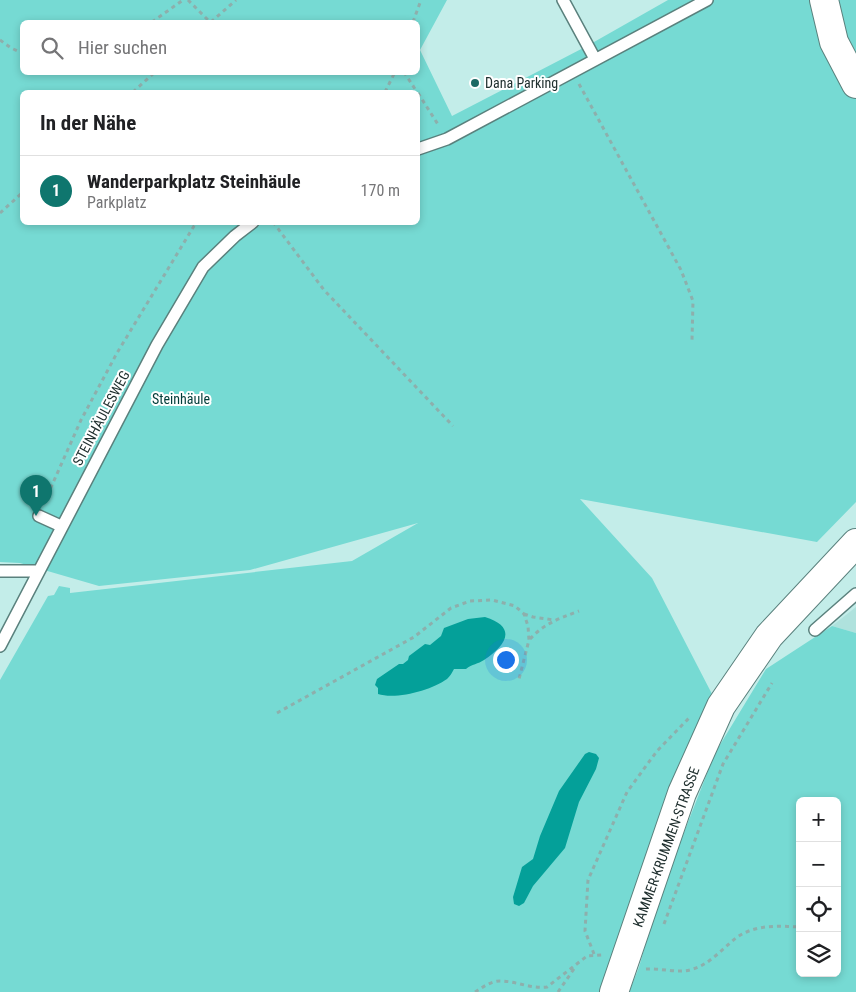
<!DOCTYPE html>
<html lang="de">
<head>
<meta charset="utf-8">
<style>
  :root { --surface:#fff; --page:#f6f6f6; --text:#202124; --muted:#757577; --line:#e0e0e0; --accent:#0f766e }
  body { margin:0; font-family:"Roboto Condensed",sans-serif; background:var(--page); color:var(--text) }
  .controls { position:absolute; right:15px; bottom:15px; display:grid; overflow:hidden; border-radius:8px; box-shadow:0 2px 8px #0003 }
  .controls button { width:45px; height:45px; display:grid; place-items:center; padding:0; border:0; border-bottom:1px solid var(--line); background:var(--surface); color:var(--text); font:25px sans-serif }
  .you { position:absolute; left:505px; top:659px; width:18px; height:18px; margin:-12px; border:4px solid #fff; border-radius:50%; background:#1a73e8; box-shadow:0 0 0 8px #1a73e833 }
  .badge { display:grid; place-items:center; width:32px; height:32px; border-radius:50%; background:var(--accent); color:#fff; font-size:16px; font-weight:700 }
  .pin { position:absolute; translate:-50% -41px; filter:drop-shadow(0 1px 2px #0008) }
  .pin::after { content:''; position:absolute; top:26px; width:18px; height:15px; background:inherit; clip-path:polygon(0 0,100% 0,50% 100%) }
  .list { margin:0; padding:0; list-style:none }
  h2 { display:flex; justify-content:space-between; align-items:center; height:65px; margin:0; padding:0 20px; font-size:21px }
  h2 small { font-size:16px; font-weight:400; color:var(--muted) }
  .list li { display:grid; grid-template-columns:32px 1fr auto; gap:15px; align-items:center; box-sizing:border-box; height:70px; padding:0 20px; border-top:1px solid var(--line) }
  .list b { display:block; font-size:19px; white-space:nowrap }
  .list p { margin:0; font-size:16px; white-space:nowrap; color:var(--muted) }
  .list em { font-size:16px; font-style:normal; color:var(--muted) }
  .icon { flex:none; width:28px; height:28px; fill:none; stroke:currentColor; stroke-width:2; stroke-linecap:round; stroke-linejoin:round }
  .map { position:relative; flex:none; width:856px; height:992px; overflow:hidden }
  .search { position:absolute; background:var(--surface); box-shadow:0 2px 8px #0003; left:20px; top:20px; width:400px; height:55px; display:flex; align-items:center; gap:12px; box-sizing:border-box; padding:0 18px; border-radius:8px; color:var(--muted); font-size:19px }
  .panel { position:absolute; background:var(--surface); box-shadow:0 2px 8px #0003; left:20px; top:90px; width:400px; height:135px; border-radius:8px }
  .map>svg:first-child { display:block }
</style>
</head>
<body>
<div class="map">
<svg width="856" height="992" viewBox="0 0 856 992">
  <rect width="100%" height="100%" fill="#c3ede9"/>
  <path fill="#afe2dd" d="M856 607V633L832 626Z"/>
  <path fill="#76dad3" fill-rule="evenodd" d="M0 0H447L420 50 452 116 587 46 668 0H856V502L817 542 580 499 652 578 712 694 690 741 599 992H0V680L48 596 54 595 59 586 70 588V593L352 561 418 523 250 570 99 586 20 563 0 562ZM22 22H418V72H22ZM22 92H418V222H22Z
    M832 626 856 633V992H629L639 967 660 894 715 753 766 669ZM800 801H837V973H800Z"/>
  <path fill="#04a099" d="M485 617C518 627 506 646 484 660 478 664 472 664 466 669H454C452 673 450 676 447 679 432 690 396 700 378 694V688L375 685 377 679 399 664H403L408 660 409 656 425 644 430 645 441 636 444 628 468 619Z
    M589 752 596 754 599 758 596 769 579 802 565 848 533 886 524 903 519 906 514 904 513 897 522 867 533 859 540 836 559 791 585 754Z"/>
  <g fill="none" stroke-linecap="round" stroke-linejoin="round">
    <g stroke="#5a817d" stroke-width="14">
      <path id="service" d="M563 0 595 59
        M418 149 447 139 707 0
        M39 516 61 526
        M0 571H38
        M815 630 856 594
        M0 646 157 345 203 267 235 236 253 222"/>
    </g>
    <g stroke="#5a817d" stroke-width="30">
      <path id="tertiary" d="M824 0 834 42 856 84
        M614 992 682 793 721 706 769 636 856 543"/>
    </g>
    <path stroke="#8dafac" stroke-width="3" stroke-dasharray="4 4" stroke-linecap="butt" d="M188 0 210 22
      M152 22 183 0
      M211 22 236 0
      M413 22 421 0
      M0 40 11 48 22 53
      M404 72 417 92
      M579 84 681 270 693 301 692 340
      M133 92 155 72
      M385 92 395 72
      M418 93 439 126
      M0 213 22 193
      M273 222 324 290 453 426
      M44 503 81 420 117 353 194 226 199 222
      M524 614 533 617 554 620
      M530 639C545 623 558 619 579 611
      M277 713 414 637 451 608 470 601 492 600 515 606 524 614 528 626 529 640 519 679
      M664 924 723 764 772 683
      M594 954 585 931 588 880 627 792 657 751 689 718
      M646 969C661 968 679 974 693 969 710 964 722 949 736 938 755 924 778 926 800 927
      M475 992C483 987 491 981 500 981 516 981 531 989 547 987L587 956 602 955
      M558 992 576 966"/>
    <use href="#service" stroke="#fff" stroke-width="11"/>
    <use href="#tertiary" stroke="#fff" stroke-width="28"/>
  </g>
  <circle fill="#1d6964" stroke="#fff" stroke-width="2" cx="475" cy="83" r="5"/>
  <g text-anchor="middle" stroke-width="4" stroke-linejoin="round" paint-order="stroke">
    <g font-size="14" fill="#20302f" stroke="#fff" text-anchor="start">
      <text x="485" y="88">Dana Parking</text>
    </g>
    <g font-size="14" fill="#003c39" stroke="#fff">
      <text x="181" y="404">Steinhäule</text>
    </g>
    <g font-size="14" fill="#20302f" stroke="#fff">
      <text transform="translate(101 418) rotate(-62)" y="5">STEINHÄULESWEG</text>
      <text transform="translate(666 847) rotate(-70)" y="5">KAMMER-KRUMMEN-STRASSE</text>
    </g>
  </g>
</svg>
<div class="controls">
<button>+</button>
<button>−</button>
<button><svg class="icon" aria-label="locate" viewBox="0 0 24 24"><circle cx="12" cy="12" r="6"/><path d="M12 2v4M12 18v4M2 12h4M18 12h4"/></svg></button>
<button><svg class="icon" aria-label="layers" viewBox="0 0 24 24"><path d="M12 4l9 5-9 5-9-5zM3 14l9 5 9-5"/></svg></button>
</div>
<div class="you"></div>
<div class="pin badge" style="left:36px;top:516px">1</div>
<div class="search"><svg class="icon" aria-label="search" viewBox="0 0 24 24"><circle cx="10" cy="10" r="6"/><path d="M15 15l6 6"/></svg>Hier suchen</div>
<section class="panel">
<h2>In der Nähe<small></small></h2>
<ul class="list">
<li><span class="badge">1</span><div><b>Wanderparkplatz Steinhäule</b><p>Parkplatz</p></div><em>170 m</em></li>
</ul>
</section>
</div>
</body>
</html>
